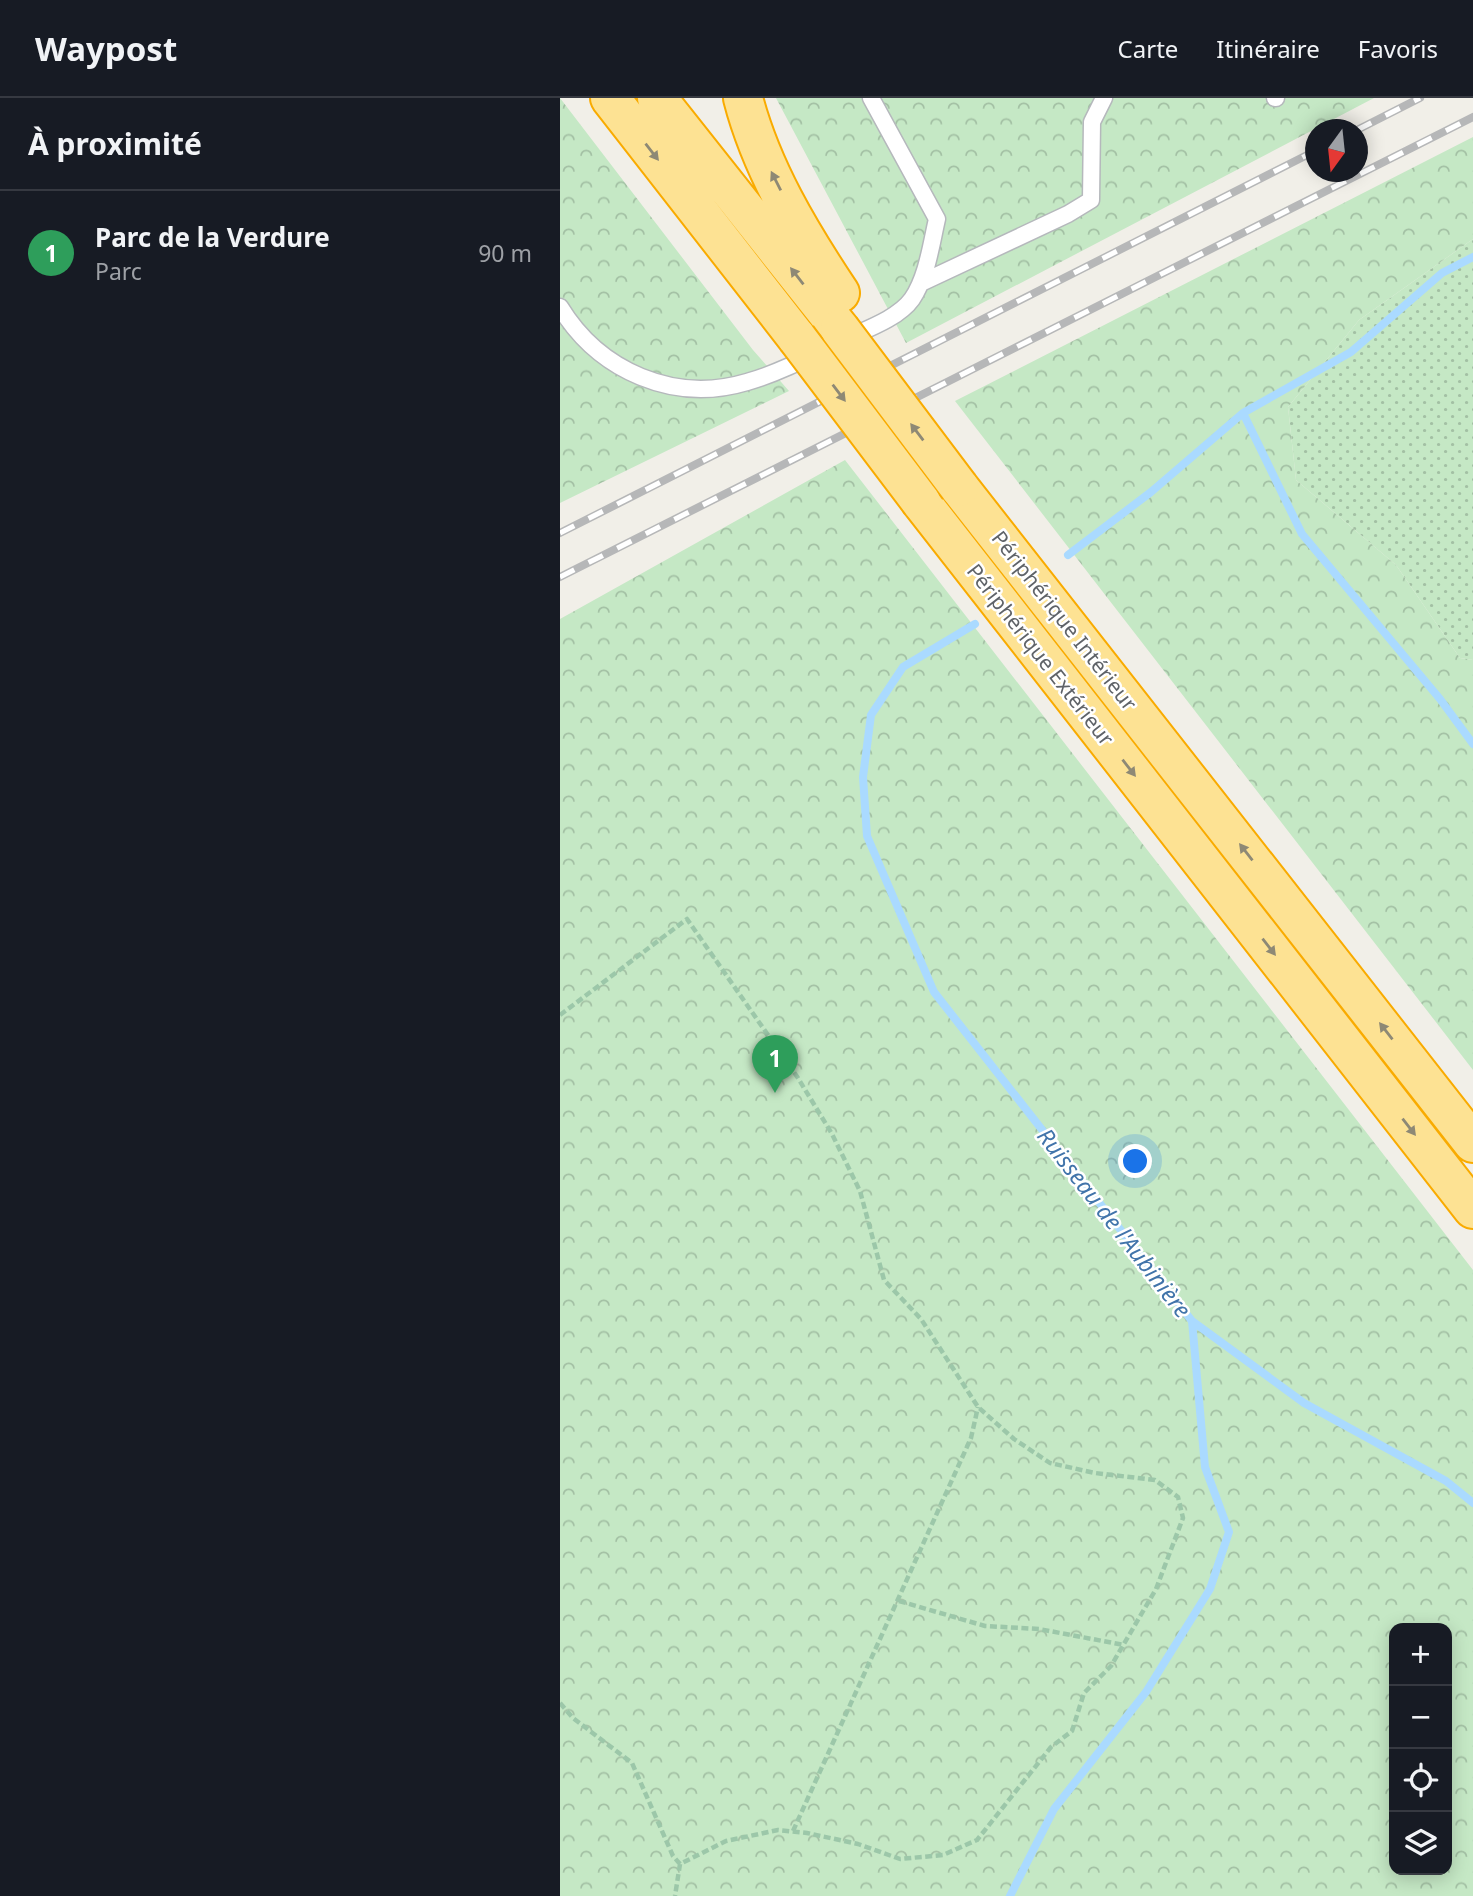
<!DOCTYPE html>
<html lang="fr">
<head>
<meta charset="utf-8">
<style>
  :root { --surface:#171b24; --page:#242831; --text:#f1f3f6; --muted:#9ea1a6; --line:#363941; --accent:#1a73e8 }
  body { margin:0; font-family:"Noto Sans",sans-serif; background:var(--page); color:var(--text) }
  .controls { position:absolute; right:21px; bottom:21px; display:grid; overflow:hidden; border-radius:14px; box-shadow:0 4px 18px #0003 }
  .controls button { width:63px; height:63px; display:grid; place-items:center; padding:0; border:0; border-bottom:2px solid var(--line); background:var(--surface); color:var(--text); font:35px sans-serif }
  .compass { position:absolute; left:745px; top:21px; width:63px; height:63px; border-radius:50%; background:var(--surface); box-shadow:0 4px 18px #0003; rotate:195deg }
  .you { position:absolute; left:576px; top:1064px; width:24px; height:24px; margin:-18px; border:5px solid #fff; border-radius:50%; background:#1a73e8; box-shadow:0 0 0 10px #1a73e833 }
  .badge { display:grid; place-items:center; width:46px; height:46px; border-radius:50%; background:var(--accent); color:#fff; font-size:23px; font-weight:700 }
  .pin { position:absolute; translate:-50% -58px; filter:drop-shadow(0 2px 4px #0008) }
  .pin::after { content:''; position:absolute; top:37px; width:24px; height:21px; background:inherit; clip-path:polygon(0 0,100% 0,50% 100%) }
  .list { margin:0; padding:0; list-style:none }
  h2 { display:flex; justify-content:space-between; align-items:center; height:91px; margin:0; padding:0 28px; font-size:30px }
  h2 small { font-size:23px; font-weight:400; color:var(--muted) }
  .list li { display:grid; grid-template-columns:46px 1fr auto; gap:21px; align-items:center; box-sizing:border-box; height:126px; padding:0 28px; border-top:2px solid var(--line) }
  .list b { display:block; font-size:26px; white-space:nowrap }
  .list p { margin:0; font-size:23px; white-space:nowrap; color:var(--muted) }
  .list em { font-size:23px; font-style:normal; color:var(--muted) }
  .icon { flex:none; width:38px; height:38px; fill:none; stroke:currentColor; stroke-width:2; stroke-linecap:round; stroke-linejoin:round }
  .map { position:relative; flex:none; width:913px; height:1798px; overflow:hidden }
  header { display:flex; align-items:center; gap:42px; box-sizing:border-box; height:98px; padding:0 35px; background:var(--surface); border-bottom:2px solid var(--line) }
  header strong { font-size:33px }
  nav { display:flex; gap:38px; margin-inline-start:auto; font-size:24px }
  main { display:flex }
  aside { flex:1; background:var(--surface) }
  .map>svg:first-child { display:block }
</style>
</head>
<body>
<header>
<strong>Waypost</strong>
<nav><a>Carte</a><a>Itinéraire</a><a>Favoris</a></nav>
</header>
<main>
<aside>
<h2>À proximité<small></small></h2>
<ul class="list">
<li><span class="badge" style="background:#2e9e5b">1</span><div><b>Parc de la Verdure</b><p>Parc</p></div><em>90 m</em></li>
</ul>
</aside>
<div class="map">
<svg width="913" height="1798" viewBox="0 0 913 1798">
  <defs>
    <pattern id="grass-dots" width="8" height="8" patternUnits="userSpaceOnUse" patternTransform="scale(1.75)"><rect width="8" height="8" fill="#c5e8c5"/><path d="M2 2h.1M6 6h.1" fill="none" stroke="#a3c0a4" stroke-width="1.8" stroke-linecap="round"/></pattern>
    <pattern id="forest-crowns" width="20" height="18" patternUnits="userSpaceOnUse" patternTransform="scale(1.75)"><rect width="20" height="18" fill="#c5e8c5"/><path d="M2 6a3 3 0 1 1 6 0M12 15a3 3 0 1 1 6 0" fill="none" stroke="#a3c0a4"/></pattern>
  </defs>
  <rect width="100%" height="100%" fill="#f1efe8"/>
  <path fill="url(#grass-dots)" d="M913 141V562L900 560 836 467 736 382 728 309 799 222Z"/>
  <path fill="url(#forest-crowns)" fill-rule="evenodd" d="M0 0 193 252 229 293 0 405Z
    M216 0H814L346 245Z
    M913 39V141L799 222 728 309 736 382 836 467 900 560 913 562V972L395 303Z
    M285 362 913 1172V1798H0V521ZM834 1530H887V1772H834Z"/>
  <g fill="none" stroke-linecap="round" stroke-linejoin="round">
    <path stroke="#aadaff" stroke-width="8" d="M683 315 742 436 880 601 913 646
      M508 457 591 394 683 315 791 254 882 175 913 159
      M415 526 343 569 311 617 303 679 307 738 374 894 632 1223 645 1369 669 1434 650 1491 586 1594 494 1711 450 1798
      M632 1223 744 1305 886 1383 913 1405"/>
    <g stroke="#b5b8bc" stroke-width="19">
      <path id="lane" d="M715 0H716
        M361 185 508 116 531 102 532 24 544 0
        M0 209C39 273 114 306 187 284 219 275 249 259 279 244 301 233 337 222 352 201 367 179 371 147 377 121L311 0"/>
    </g>
    <g stroke="#f9ab00" stroke-width="42">
      <path id="highway" d="M50 0 237 240
        M97 0 280 231
        M183 0C201 70 240 135 280 195
        M399 389 913 1045
        M361 404 913 1111"/>
    </g>
    <path stroke="#9cc7a9" stroke-width="4.5" stroke-dasharray="7 3.5" stroke-linecap="butt" d="M0 917 127 821 238 980 272 1036 300 1093 324 1182 361 1221 418 1309 454 1341 490 1365 535 1375 595 1382 618 1399 623 1420 596 1491 551 1568 524 1595 512 1633 491 1649 417 1742 383 1757 340 1761 298 1746 247 1735 218 1732 166 1743 120 1766 115 1798
      M339 1503 425 1528 479 1531 564 1547
      M0 1605 13 1620 72 1665 113 1758 120 1766
      M233 1733 411 1340 418 1309"/>
    <use href="#lane" stroke="#fff" stroke-width="16"/>
    <use href="#highway" stroke="#fde293" stroke-width="38"/>
    <g stroke="#b6b7b8" stroke-width="8">
      <path id="rail" d="M797 32 860 0
        M0 435 755 53
        M0 479 913 19"/>
    </g>
    <use href="#rail" stroke="#fff" stroke-width="5" stroke-dasharray="16" stroke-linecap="butt"/>
    <g stroke="#f9ab00" stroke-width="42" stroke-linecap="butt">
      <path id="highway-bridge" d="M280 231 399 389
        M237 240 361 404"/>
    </g>
    <use href="#highway-bridge" stroke="#fde293" stroke-width="38"/>
  </g>
  <defs><path id="oneway-solid" d="M-6-.8H1V-3.2L6.5 0L1 3.2V.8H-6Z" transform="scale(1.75)"/></defs>
  <g fill="#8e8975">
    <use href="#oneway-solid" transform="translate(92 54) rotate(52)"/>
    <use href="#oneway-solid" transform="translate(216 83) rotate(-117)"/>
    <use href="#oneway-solid" transform="translate(237 178) rotate(-128)"/>
    <use href="#oneway-solid" transform="translate(279 295) rotate(53)"/>
    <use href="#oneway-solid" transform="translate(357 334) rotate(-127)"/>
    <use href="#oneway-solid" transform="translate(569 670) rotate(52)"/>
    <use href="#oneway-solid" transform="translate(686 754) rotate(-128)"/>
    <use href="#oneway-solid" transform="translate(709 849) rotate(52)"/>
    <use href="#oneway-solid" transform="translate(826 933) rotate(-128)"/>
    <use href="#oneway-solid" transform="translate(849 1029) rotate(52)"/>
  </g>
  <g text-anchor="middle" stroke-width="5" stroke-linejoin="round" paint-order="stroke">
    <g font-size="21" fill="#5f6368" stroke="#fff">
      <text transform="translate(504 523) rotate(52)" y="7">Périphérique Intérieur</text>
      <text transform="translate(480 557) rotate(52)" y="7">Périphérique Extérieur</text>
    </g>
    <g font-size="23" font-style="italic" fill="#4174aa" stroke="#fff">
      <text transform="translate(554 1125) rotate(52)" y="8">Ruisseau de l'Aubinière</text>
    </g>
  </g>
</svg>
<div class="controls">
<button>+</button>
<button>−</button>
<button><svg class="icon" aria-label="locate" viewBox="0 0 24 24"><circle cx="12" cy="12" r="6"/><path d="M12 2v4M12 18v4M2 12h4M18 12h4"/></svg></button>
<button><svg class="icon" aria-label="layers" viewBox="0 0 24 24"><path d="M12 4l9 5-9 5-9-5zM3 14l9 5 9-5"/></svg></button>
</div>
<svg class="compass" viewBox="-18 -18 36 36"><path d="M0-13l5 13h-10z" fill="#e53935"/><path d="M0 13l5-13h-10z" fill="#9ea1a6"/></svg>
<div class="you"></div>
<div class="pin badge" style="left:215px;top:995px;background:#2e9e5b">1</div>
</div>
</main>
</body>
</html>
